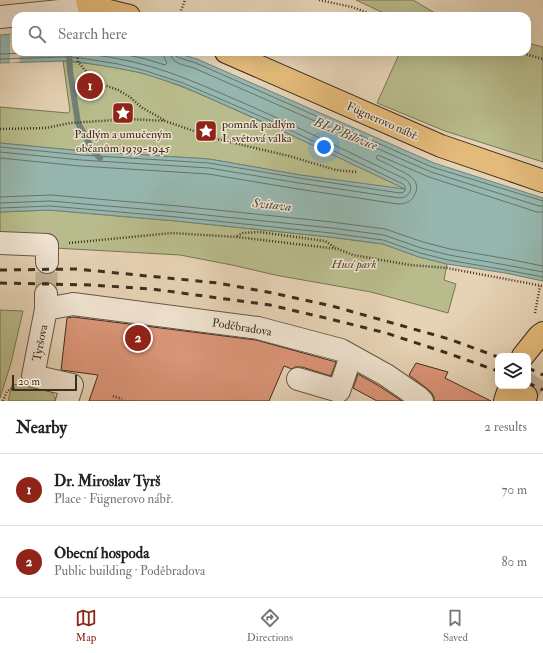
<!DOCTYPE html>
<html lang="en">
<head>
<meta charset="utf-8">
<style>
  :root { --surface:#fff; --page:#f2f2f2; --text:#222; --muted:#767676; --line:#e0e0e0; --accent:#8f2418 }
  body { margin:0; font-family:"IM FELL Double Pica",serif; background:var(--page); color:var(--text) }
  .controls { position:absolute; right:12px; bottom:12px; display:grid; overflow:hidden; border-radius:8px; box-shadow:0 4px 16px #0002 }
  .controls button { width:36px; height:36px; display:grid; place-items:center; padding:0; border:0; border-bottom:1px solid var(--line); background:var(--surface); color:var(--text); font:20px sans-serif }
  .scale { position:absolute; left:12px; bottom:10px; width:65px; box-sizing:border-box; padding-left:4px; border:2px solid #3d2f1f; border-top:0; font-size:11px; line-height:14px; white-space:nowrap; color:#3d2f1f; -webkit-text-stroke:3px #efe2cf; paint-order:stroke }
  .you { position:absolute; left:324px; top:147px; width:14px; height:14px; margin:-10px; border:3px solid #fff; border-radius:50%; background:#1a73e8; box-shadow:0 0 0 6px #1a73e833 }
  .badge { display:grid; place-items:center; width:26px; height:26px; border-radius:50%; background:var(--accent); color:#fff; font-size:13px; font-weight:700 }
  .pin { position:absolute; translate:-50% -50%; border:2px solid #fff; box-shadow:0 1px 4px #0006 }
  .list { margin:0; padding:0; list-style:none }
  h2 { display:flex; justify-content:space-between; align-items:center; height:52px; margin:0; padding:0 16px; font-size:17px }
  h2 small { font-size:13px; font-weight:400; color:var(--muted) }
  .list li { display:grid; grid-template-columns:26px 1fr auto; gap:12px; align-items:center; box-sizing:border-box; height:72px; padding:0 16px; border-top:1px solid var(--line) }
  .list b { display:block; font-size:15px; white-space:nowrap }
  .list p { margin:0; font-size:13px; white-space:nowrap; color:var(--muted) }
  .list em { font-size:13px; font-style:normal; color:var(--muted) }
  .icon { flex:none; width:22px; height:22px; fill:none; stroke:currentColor; stroke-width:2; stroke-linecap:round; stroke-linejoin:round }
  .map { position:relative; flex:none; width:543px; height:401px; overflow:hidden }
  .search { position:absolute; background:var(--surface); box-shadow:0 4px 16px #0002; left:12px; right:12px; top:12px; height:44px; display:flex; align-items:center; gap:10px; box-sizing:border-box; padding:0 14px; border-radius:12px; color:var(--muted); font-size:15px }
  .sheet { height:196px; background:var(--surface) }
  nav { display:flex; justify-content:space-around; align-items:center; box-sizing:border-box; height:56px; border-top:1px solid var(--line); background:var(--surface); font-size:11px; color:var(--muted) }
  nav a { display:grid; justify-items:center; gap:2px }
  nav .on { color:var(--accent) }
  .map>svg:first-child { display:block }
</style>
</head>
<body>
<div class="map">
<svg width="543" height="401" viewBox="0 0 543 401">
  <rect width="100%" height="100%" fill="#e6d3b5"/>
  <filter id="stains"><feTurbulence type="fractalNoise" baseFrequency=".005" numOctaves="4"/><feColorMatrix values="0 0 0 0 .2 0 0 0 0 .09 0 0 0 0 .02 0 0 0 .5 -.17"/></filter>
  <radialGradient id="worn" r=".72"><stop offset=".6" stop-color="#630" stop-opacity="0"/><stop offset="1" stop-color="#630" stop-opacity=".3"/></radialGradient>
  <path fill="#b8bb8b" stroke="#7a7555" d="M356 0H413L440 16H390Z
    M527 43 543 47V162L445 131 377 103 400 52H527Z
    M63 61C89 63 116 67 141 73 171 81 200 94 229 107 289 133 348 162 407 190L300 175 209 159 82 151 0 143V107L68 113 70 111Z
    M49 210 176 221 330 237 383 244 419 257 447 264 444 280 456 284 448 313 371 292 275 275 232 265 180 255 0 245V212Z
    M0 310 23 311 11 363 0 398Z
    M29 383C42 387 52 387 56 401H8L12 385Z"/>
  <path fill="#96b7af" stroke="#728175" d="M16 34V52H173L197 59 434 163 543 198V281L505 273 447 264 419 257 383 244 330 237 176 221 49 210 0 212V143L82 151 209 159 300 175 405 189 268 124 182 86 142 73 117 68 80 62 63 61 0 63V35Z"/>
  <path fill="#e6d3b5" d="M10 34H16V52H19L20 62 10 63Z"/>
  <g fill="none" stroke-linecap="round" stroke-linejoin="round">
    <path stroke="#6a7367" stroke-width="1" d="M113 52 146 59 165 65 167 63 164 57V52
      M170 52C171 64 184 65 194 68L431 172 539 206H543
      M175 52V55L177 57 196 63 432 167 543 201
      M0 54 54 52
      M0 59 64 57 81 58 118 64 143 70 183 83 269 120 403 184C406 186 406 189 404 192L400 193 299 178 209 163 81 155 0 147
      M0 152 81 160 209 168 299 183 400 198C411 197 415 186 405 179 348 152 291 123 232 98 204 86 175 73 145 65 120 58 93 54 67 52
      M0 158 80 166 208 174 298 189 398 204C405 204 411 202 414 196 423 181 408 174 397 169 390 165 383 162 377 159L376 157 378 155 429 177 537 212H543
      M0 197 51 195 178 206 332 222 385 229 423 242 450 249 508 259 543 266
      M0 203 50 201 177 212 332 228 384 235 421 248 449 255 506 265 543 272
      M0 208 50 206 177 217 331 233 383 240 420 253 448 260 506 270 543 277"/>
    <path stroke="#728175" stroke-width="6" d="M69 52 70 71 78 123 94 152 100 158"/>
  </g>
  <path fill="#db9578" stroke="#3d2f1f" d="M73 317 256 340 336 362 331 376 302 367H295L292 369 284 366 269 401H89L98 375 61 370 67 318Z
    M416 363 448 372 445 378 491 401H434V397L431 392 425 387 409 375Z
    M358 374 379 386 402 401H377L353 388Z"/>
  <g fill="none" stroke-linecap="round" stroke-linejoin="round">
    <path stroke="#c4b297" stroke-width="22" stroke-dasharray="22 11" stroke-linecap="butt" d="M46 294 47 262"/>
    <path stroke="#c4b297" stroke-width="22" stroke-dasharray="22 11" stroke-linecap="butt" d="M526 396 543 370"/>
    <g stroke="#675844" stroke-width="24">
      <path id="minor" d="M0 17 89 8
        M0 243 47 245V262
        M46 294V309L33 376 72 385 67 401
        M46 309 73 304 258 328 341 350 386 375 418 397 422 401
        M298 379 339 391 351 356"/>
    </g>
    <g stroke="#3d2f1f" stroke-width="24">
      <path id="major" d="M87 0 89 8 105 10 129 16
        M226 52 441 146 543 181
        M523 356 539 336 543 333
        M505 401 509 389
        M523 401 526 396"/>
    </g>
    <path stroke="#3d2f1f" stroke-width="2.5" stroke-dasharray="1 2" stroke-linecap="butt" d="M319 0 352 7 376 16
      M179 16 185 0
      M77 52 78 62 93 79 104 85 118 90 130 97 141 107 164 120
      M518 52 543 59
      M0 129 46 128 70 123 130 119 165 121 217 139 289 156 336 170 357 172
      M237 236 243 233 259 232 325 241 336 248
      M69 243 172 233 237 237 338 249 353 255 410 265 447 268 543 286
      M535 313 540 286
      M113 396 122 399
      M3 401 7 391 15 387"/>
    <use href="#minor" stroke="#efe2cf" stroke-width="22"/>
    <use href="#major" stroke="#e3ba7a" stroke-width="22"/>
    <path stroke="#3d2f1f" stroke-width="3" stroke-dasharray="7 7" stroke-linecap="butt" d="M0 270 77 269 218 283 273 293 332 306 449 339 498 357
      M0 283 91 285 152 289 270 305 330 319 386 333 444 352 498 371
      M528 368 543 375
      M528 383 543 390"/>
  </g>
  <defs>
    <g id="sight-square" transform="scale(1.15)"><rect x="-9" y="-9" width="18" height="18" rx="4" fill="#8f2418" stroke="#efe2cf"/><path d="M0-6L1.8-2.2L6-1.7L2.9 1.2L3.7 5.4L0 3.3L-3.7 5.4L-2.9 1.2L-6-1.7L-1.8-2.2Z" fill="#fff"/></g>
  </defs>
  <g fill-rule="evenodd">
    <use href="#sight-square" x="123" y="113"/>
    <use href="#sight-square" x="206" y="131"/>
  </g>
  <g text-anchor="middle" stroke-width="3" stroke-linejoin="round" paint-order="stroke">
    <g font-size="12" fill="#3d2f1f" stroke="#efe2cf">
      <text transform="translate(383 121) rotate(24)" y="4">Fügnerovo nábř.</text>
      <text transform="translate(242 327) rotate(9)" y="4">Poděbradova</text>
      <text transform="translate(40 343) rotate(-79)" y="4">Tyršova</text>
    </g>
    <g font-size="12" fill="#3d2f1f" stroke="#efe2cf" text-anchor="start">
      <text x="222" y="128">pomník padlým<tspan x="222" dy="14">I. světová válka</tspan></text>
      <text x="123" y="138" text-anchor="middle">Padlým a umučeným<tspan x="123" dy="14">občanům 1939-1945</tspan></text>
    </g>
    <g font-size="12" font-style="italic" fill="#564b35" stroke="#efe2cf">
      <text x="354" y="268">Husí park</text>
    </g>
    <g font-size="13" font-style="italic" fill="#4f4a3c" stroke="#efe2cf">
      <text transform="translate(346 133) rotate(22)" y="5">BLP Bílovice</text>
      <text transform="translate(272 204) rotate(6)" y="5">Svitava</text>
    </g>
  </g>
  <rect width="100%" height="100%" filter="url(#stains)"/>
  <rect width="100%" height="100%" fill="url(#worn)"/>
</svg>
<div class="controls">
<button><svg class="icon" aria-label="layers" viewBox="0 0 24 24"><path d="M12 4l9 5-9 5-9-5zM3 14l9 5 9-5"/></svg></button>
</div>
<div class="scale">20 m</div>
<div class="you"></div>
<div class="pin badge" style="left:90px;top:86px">1</div>
<div class="pin badge" style="left:138px;top:338px">2</div>
<div class="search"><svg class="icon" aria-label="search" viewBox="0 0 24 24"><circle cx="10" cy="10" r="6"/><path d="M15 15l6 6"/></svg>Search here</div>
</div>
<section class="sheet">
<h2>Nearby<small>2 results</small></h2>
<ul class="list">
<li><span class="badge">1</span><div><b>Dr. Miroslav Tyrš</b><p>Place · Fügnerovo nábř.</p></div><em>70 m</em></li>
<li><span class="badge">2</span><div><b>Obecní hospoda</b><p>Public building · Poděbradova</p></div><em>80 m</em></li>
</ul>
</section>
<nav>
<a class="on"><svg class="icon" aria-label="map" viewBox="0 0 24 24"><path d="M3 6l6-2 6 2 6-2v14l-6 2-6-2-6 2zM9 4v14M15 6v14"/></svg>Map</a>
<a><svg class="icon" aria-label="directions" viewBox="0 0 24 24"><path d="M12 3l9 9-9 9-9-9zM9 14v-3h6M13 9l2 2-2 2"/></svg>Directions</a>
<a><svg class="icon" aria-label="saved" viewBox="0 0 24 24"><path d="M7 4h10v16l-5-4-5 4z"/></svg>Saved</a>
</nav>
</body>
</html>
